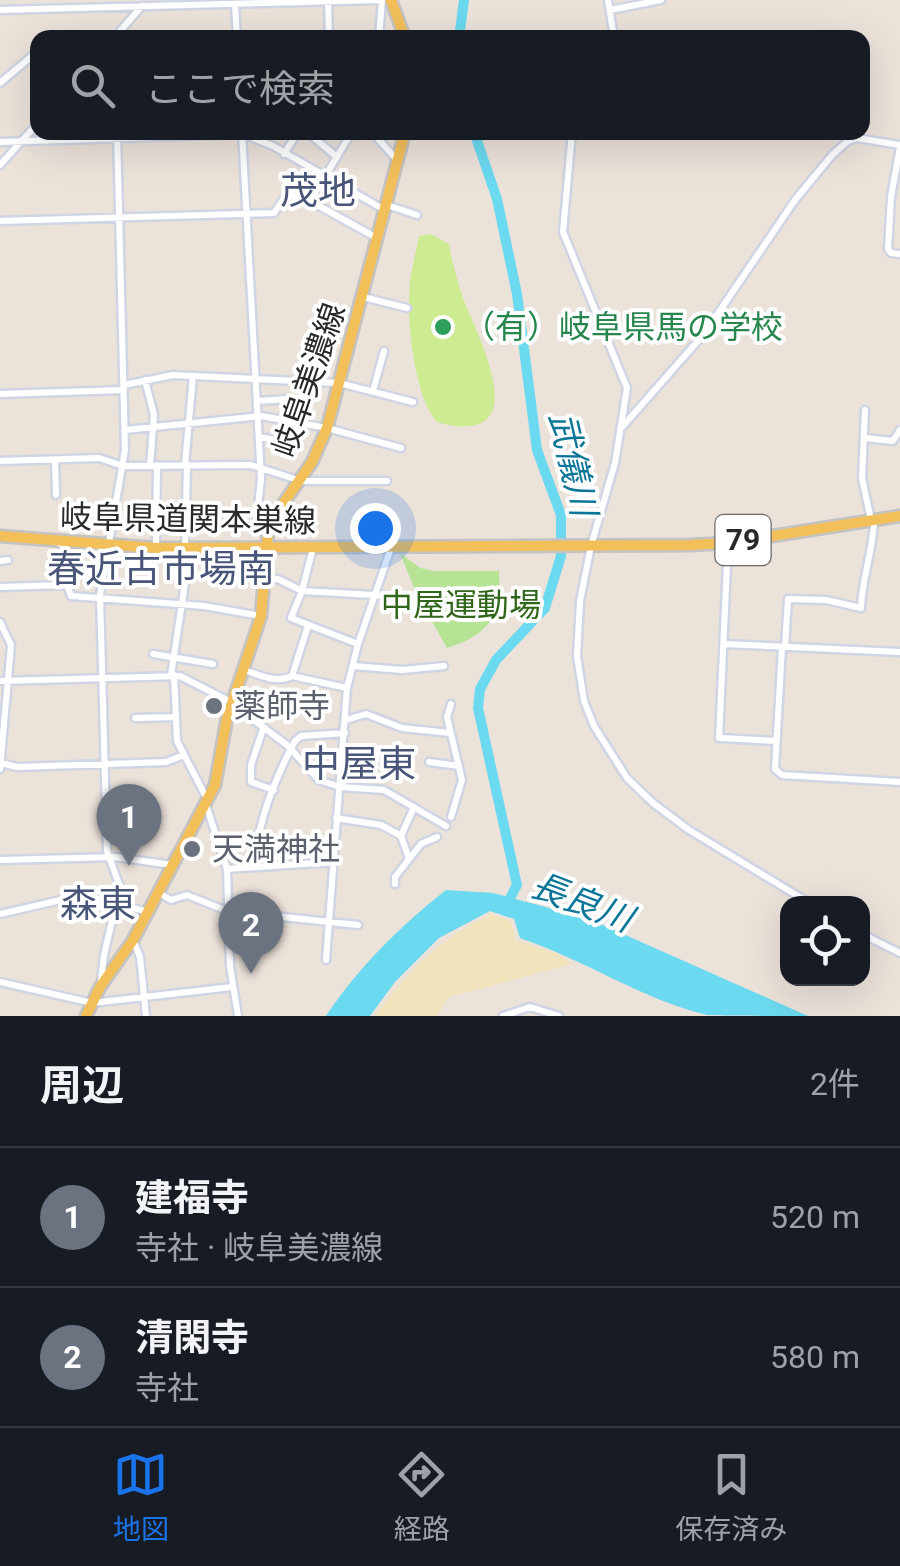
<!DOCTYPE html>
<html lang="ja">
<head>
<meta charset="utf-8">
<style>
  :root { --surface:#171b24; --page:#20242c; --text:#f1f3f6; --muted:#9ea1a6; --line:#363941; --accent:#1a73e8 }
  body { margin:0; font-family:Roboto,"Noto Sans JP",sans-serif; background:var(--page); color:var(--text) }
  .controls { position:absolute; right:30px; bottom:30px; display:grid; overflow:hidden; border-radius:20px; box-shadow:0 10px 40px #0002 }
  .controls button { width:90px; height:90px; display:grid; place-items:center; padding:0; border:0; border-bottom:2px solid var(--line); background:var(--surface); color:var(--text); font:50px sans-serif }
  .you { position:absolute; left:375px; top:528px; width:35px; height:35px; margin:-25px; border:8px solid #fff; border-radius:50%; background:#1a73e8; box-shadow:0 0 0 15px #1a73e833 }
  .badge { display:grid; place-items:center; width:65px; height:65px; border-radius:50%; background:var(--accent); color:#fff; font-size:32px; font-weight:700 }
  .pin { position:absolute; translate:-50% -82px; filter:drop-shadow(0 2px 5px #0008) }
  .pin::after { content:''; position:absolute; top:52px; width:35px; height:30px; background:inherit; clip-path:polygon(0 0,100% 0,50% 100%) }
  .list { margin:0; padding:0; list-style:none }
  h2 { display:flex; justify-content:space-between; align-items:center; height:130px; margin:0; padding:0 40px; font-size:42px }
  h2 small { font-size:32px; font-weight:400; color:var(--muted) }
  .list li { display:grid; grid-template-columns:65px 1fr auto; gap:30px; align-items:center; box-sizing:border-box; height:140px; padding:0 40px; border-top:2px solid var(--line) }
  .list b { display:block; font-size:38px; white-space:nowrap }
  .list p { margin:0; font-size:32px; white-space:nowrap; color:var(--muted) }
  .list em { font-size:32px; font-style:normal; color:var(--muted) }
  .icon { flex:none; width:55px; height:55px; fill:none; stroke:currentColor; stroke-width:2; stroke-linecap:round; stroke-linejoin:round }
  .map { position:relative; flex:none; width:900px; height:1016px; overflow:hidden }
  .search { position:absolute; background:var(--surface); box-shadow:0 10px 40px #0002; left:30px; right:30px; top:30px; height:110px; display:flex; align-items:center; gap:25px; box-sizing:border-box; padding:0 35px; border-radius:20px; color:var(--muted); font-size:38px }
  .sheet { height:410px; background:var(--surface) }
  nav { display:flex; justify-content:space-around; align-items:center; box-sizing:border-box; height:140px; border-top:2px solid var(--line); background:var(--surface); font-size:28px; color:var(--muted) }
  nav a { display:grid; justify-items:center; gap:5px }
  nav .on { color:var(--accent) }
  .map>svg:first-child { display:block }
</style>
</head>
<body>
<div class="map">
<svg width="900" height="1016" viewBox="0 0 900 1016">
  <rect width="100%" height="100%" fill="#ebe2da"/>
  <path fill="#b7e395" d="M400 553 420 568 435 571H499C502 616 489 635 447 648L417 595Z"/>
  <path fill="#f1e4bc" d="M491 914 511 921 516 941 558 954 572 964 449 997 437 1016H375C410 969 438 940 491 914Z"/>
  <path fill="#cdeb91" d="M431 234 449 244C452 262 457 280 463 298 472 324 521 413 476 425 464 428 449 426 437 422 414 397 406 317 410 283 412 267 416 251 419 236Z"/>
  <path fill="#6bd9ef" d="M446 890 493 893 587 918 808 1016C779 1016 734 1016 707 1015 641 999 583 959 520 938L514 919 490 911 439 938 395 982 370 1016H326C359 967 399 927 446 890Z"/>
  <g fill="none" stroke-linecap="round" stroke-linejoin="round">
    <path stroke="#6bd9ef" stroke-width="2.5" d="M110 38 119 27
      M18 139 38 118
      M0 160 13 145"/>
    <path stroke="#6bd9ef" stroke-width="10" d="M459 38 464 0
      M474 132 497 199 517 294 537 450 561 515V556L545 608 496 660 480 689 478 708 517 885 508 902"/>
    <g stroke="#cfd5e2" stroke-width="11">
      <path id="street" d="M328 0 329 38
        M608 0 614 38
        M235 4 237 38
        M0 10 380 0
        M610 10 661 0
        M114 38 142 6
        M294 38H297
        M379 38 382 0
        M0 83 38 51
        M242 132 261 479 256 525 268 532
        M307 132 337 157
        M372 132 397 160
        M572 132 563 232 627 388 615 463 591 546 580 601 577 656 584 701 594 726 627 778 653 803 689 830 811 904
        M0 142 243 134 273 146 383 209
        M900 147 891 197 888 249 891 253 900 254
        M284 154 298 132
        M0 165 38 123
        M310 201 352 132
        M387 205 417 215
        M0 221 274 213 287 194 310 201 377 238
        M363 297 407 308
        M145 380 154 415 150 465
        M124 385 173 375 339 383 413 402
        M373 391 384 351
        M0 394 124 390
        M257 401 289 399
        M865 410 862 478 871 520
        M623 426 704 334 795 200 833 154 848 141 857 138 900 145
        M125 430 261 416 327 428 401 448
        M259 437 293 443
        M865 438 893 441 900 430
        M55 460 56 495
        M0 461 99 458 123 466 251 465 301 481H387
        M185 465 193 376
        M57 542 65 547 67 585
        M728 543 719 738 776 741
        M156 548 157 465
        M185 548 187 465
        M313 548 302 591 409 597
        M0 561 8 560
        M265 578 278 579 302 591 291 618 358 644
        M0 587 67 585 71 596 204 606 261 616
        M0 622 11 645 0 769
        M724 644 900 652
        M782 647 775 769 782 775 900 782
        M785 647 788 599 826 600 861 608C862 578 873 551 874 521
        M153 654 213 664
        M353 666 402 670 444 666
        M244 670C260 675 276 684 292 676L347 688
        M171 675 187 570V548
        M174 675 177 741 207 799
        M292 676 308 626
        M0 681 180 676 227 700 287 745 319 780 340 787 384 790 446 826
        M451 704 447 717 462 780 451 817
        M135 718 176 717
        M346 720 366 714 402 728 450 733
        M263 729 251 765V782L274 790
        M429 762 459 766
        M1 763 17 767 166 762 184 755
        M206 805 227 869 230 966 238 1016
        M336 818 381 825 401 836 414 807
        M401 836 409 859
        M0 860 115 857 173 865
        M257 867C254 826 276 777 295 741L301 736 345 733
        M227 869 332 862
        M395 884V877L421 844 437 837
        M159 893 171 900 187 895 227 911 358 925
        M0 914 82 895 149 912
        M862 934 900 953
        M133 940 140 957 146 1016
        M326 960 347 688 358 644 391 548
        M101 981 104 955 120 887 107 851 100 595 125 450 117 132
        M0 982 92 1003 232 987
        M503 1016 530 1007 559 1016"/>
    </g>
    <g stroke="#c3c3c3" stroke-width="15">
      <path id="primary" d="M391 0 405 38
        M0 536 156 548 690 545 728 543 900 516
        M86 1016 100 987 133 940 215 785 227 718 261 616 268 532 276 514 312 462 327 428 405 132"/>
    </g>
    <use href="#street" stroke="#fff" stroke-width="6"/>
    <use href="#primary" stroke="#f2bf59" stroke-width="10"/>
  </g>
  <circle fill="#2e9e5b" stroke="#fff" stroke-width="4" cx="443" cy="327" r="10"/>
  <g fill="#6b7280" stroke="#fff" stroke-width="4">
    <circle cx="214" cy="706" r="10"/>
    <circle cx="192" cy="849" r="10"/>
  </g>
  <g text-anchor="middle" stroke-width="8" stroke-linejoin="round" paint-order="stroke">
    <rect fill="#fff" stroke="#696969" stroke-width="2.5" x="715.5" y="515" width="55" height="50" rx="8"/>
    <g font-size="30" font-weight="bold" fill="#292929">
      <text x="743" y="550">79</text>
    </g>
    <g font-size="32" fill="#27864d" stroke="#fff" text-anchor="start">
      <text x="463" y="338">（有）岐阜県馬の学校</text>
    </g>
    <g font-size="32" fill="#292929" stroke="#fff">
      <text transform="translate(309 380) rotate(-71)" y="11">岐阜美濃線</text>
      <text transform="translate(188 519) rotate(1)" y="11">岐阜県道関本巣線</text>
    </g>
    <g font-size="32" fill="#306619" stroke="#fff">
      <text x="461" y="616">中屋運動場</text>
    </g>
    <g font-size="32" fill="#5b616d" stroke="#fff" text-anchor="start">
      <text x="234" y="717">薬師寺</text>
      <text x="212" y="860">天満神社</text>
    </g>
    <g font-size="35" font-style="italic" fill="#0c7699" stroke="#fff">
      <text transform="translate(573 464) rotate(77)" y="12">武儀川</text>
      <text transform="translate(582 902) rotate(21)" y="12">長良川</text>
    </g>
    <g font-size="38" fill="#495679" stroke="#fff">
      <text x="318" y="204">茂地</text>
      <text x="161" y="582">春近古市場南</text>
      <text x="359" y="777">中屋東</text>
      <text x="98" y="917">森東</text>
    </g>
  </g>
</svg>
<div class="controls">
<button><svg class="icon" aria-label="locate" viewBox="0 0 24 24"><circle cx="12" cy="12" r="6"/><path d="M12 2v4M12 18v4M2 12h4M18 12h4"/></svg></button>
</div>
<div class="you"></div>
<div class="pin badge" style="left:129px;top:866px;background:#6b7280">1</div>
<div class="pin badge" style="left:251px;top:974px;background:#6b7280">2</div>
<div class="search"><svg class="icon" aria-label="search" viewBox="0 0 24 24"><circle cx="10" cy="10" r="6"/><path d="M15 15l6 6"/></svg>ここで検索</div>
</div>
<section class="sheet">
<h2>周辺<small>2件</small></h2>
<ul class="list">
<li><span class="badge" style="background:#6b7280">1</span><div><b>建福寺</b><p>寺社 · 岐阜美濃線</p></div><em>520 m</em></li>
<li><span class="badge" style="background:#6b7280">2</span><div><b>清閑寺</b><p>寺社</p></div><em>580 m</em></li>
</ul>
</section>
<nav>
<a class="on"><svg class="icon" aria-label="map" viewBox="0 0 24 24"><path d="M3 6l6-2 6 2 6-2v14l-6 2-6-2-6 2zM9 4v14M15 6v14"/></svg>地図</a>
<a><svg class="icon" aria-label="directions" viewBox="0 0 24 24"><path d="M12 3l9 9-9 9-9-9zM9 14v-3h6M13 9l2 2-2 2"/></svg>経路</a>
<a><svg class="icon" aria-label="saved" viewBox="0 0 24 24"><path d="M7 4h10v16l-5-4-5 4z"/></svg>保存済み</a>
</nav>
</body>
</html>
